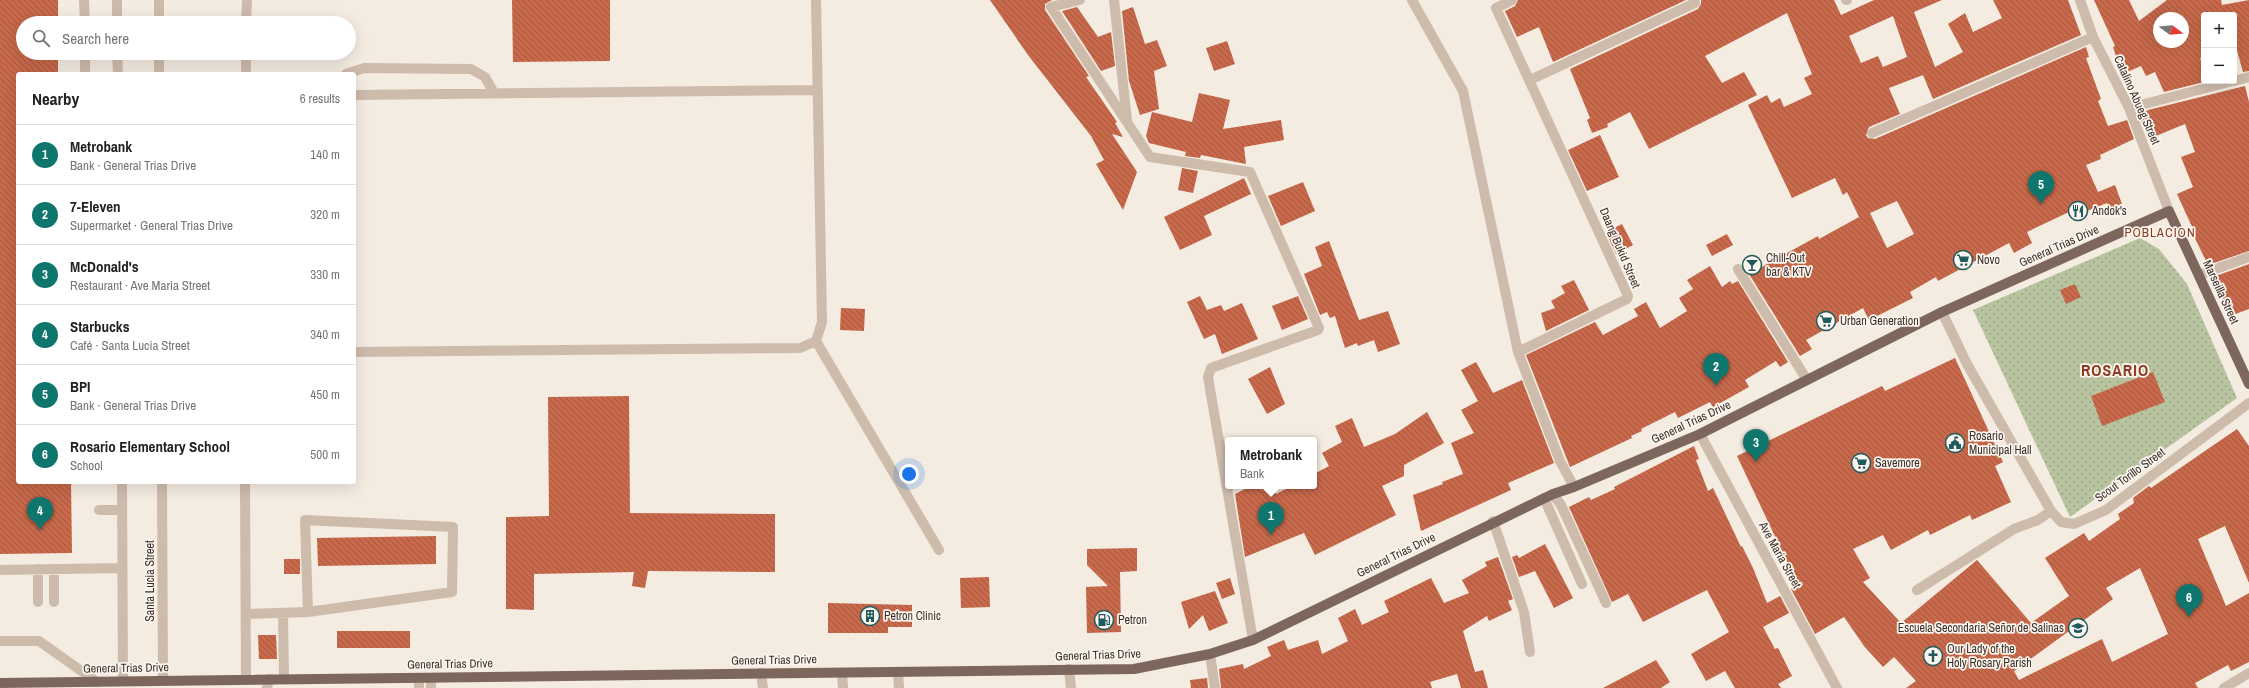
<!DOCTYPE html>
<html lang="en">
<head>
<meta charset="utf-8">
<style>
  :root { --surface:#fff; --page:#f6f6f6; --text:#222; --muted:#767676; --line:#e0e0e0; --accent:#0f766e }
  body { margin:0; font-family:"Archivo Narrow",sans-serif; background:var(--page); color:var(--text) }
  .controls { position:absolute; right:12px; top:12px; display:grid; overflow:hidden; border-radius:4px; box-shadow:0 4px 16px #0002 }
  .controls button { width:36px; height:36px; display:grid; place-items:center; padding:0; border:0; border-bottom:1px solid var(--line); background:var(--surface); color:var(--text); font:20px sans-serif }
  .compass { position:absolute; left:2153px; top:12px; width:36px; height:36px; border-radius:50%; background:var(--surface); box-shadow:0 4px 16px #0002; rotate:106deg }
  .you { position:absolute; left:909px; top:474px; width:14px; height:14px; margin:-10px; border:3px solid #fff; border-radius:50%; background:#1a73e8; box-shadow:0 0 0 6px #1a73e833 }
  .badge { display:grid; place-items:center; width:26px; height:26px; border-radius:50%; background:var(--accent); color:#fff; font-size:13px; font-weight:700 }
  .pin { position:absolute; translate:-50% -33px; filter:drop-shadow(0 1px 2px #0008) }
  .pin::after { content:''; position:absolute; top:21px; width:14px; height:12px; background:inherit; clip-path:polygon(0 0,100% 0,50% 100%) }
  .popup { position:absolute; left:1225px; top:437px; width:92px; height:52px; box-sizing:border-box; display:grid; place-content:center; border-radius:4px; background:var(--surface); filter:drop-shadow(0 1px 3px #0005); font-size:13px; white-space:nowrap; color:var(--muted) }
  .popup b { font-size:15px; color:var(--text) }
  .popup::after { content:''; position:absolute; left:50%; top:100%; margin-left:-8px; border:8px solid transparent; border-top-color:var(--surface) }
  .list { margin:0; padding:0; list-style:none }
  h2 { display:flex; justify-content:space-between; align-items:center; height:52px; margin:0; padding:0 16px; font-size:17px }
  h2 small { font-size:13px; font-weight:400; color:var(--muted) }
  .list li { display:grid; grid-template-columns:26px 1fr auto; gap:12px; align-items:center; box-sizing:border-box; height:60px; padding:0 16px; border-top:1px solid var(--line) }
  .list b { display:block; font-size:15px; white-space:nowrap }
  .list p { margin:0; font-size:13px; white-space:nowrap; color:var(--muted) }
  .list em { font-size:13px; font-style:normal; color:var(--muted) }
  .icon { flex:none; width:22px; height:22px; fill:none; stroke:currentColor; stroke-width:2; stroke-linecap:round; stroke-linejoin:round }
  .map { position:relative; flex:none; width:2249px; height:688px; overflow:hidden }
  .search { position:absolute; background:var(--surface); box-shadow:0 4px 16px #0002; left:16px; top:16px; width:340px; height:44px; display:flex; align-items:center; gap:10px; box-sizing:border-box; padding:0 14px; border-radius:22px; color:var(--muted); font-size:15px }
  .panel { position:absolute; background:var(--surface); box-shadow:0 4px 16px #0002; left:16px; top:72px; width:340px; height:412px; border-radius:4px }
  .map>svg:first-child { display:block }
</style>
</head>
<body>
<div class="map">
<svg width="2249" height="688" viewBox="0 0 2249 688">
  <defs>
    <pattern id="park-dots" width="8" height="8" patternUnits="userSpaceOnUse"><rect width="8" height="8" fill="#b8c4a0"/><path d="M2 2h.1M6 6h.1" fill="none" stroke="#97a083" stroke-width="1.8" stroke-linecap="round"/></pattern>
    <pattern id="building-back-hatch" width="6" height="6" patternUnits="userSpaceOnUse"><rect width="6" height="6" fill="#c8694b"/><path d="M-1 5l2 2M0 0l6 6M5-1l2 2" fill="none" stroke="#a4573f"/></pattern>
  </defs>
  <rect width="100%" height="100%" fill="#f4ebe1"/>
  <path fill="url(#park-dots)" d="M2140 238 2159 249 2187 284 2237 398 2070 517 1973 310Z"/>
  <path fill="url(#building-back-hatch)" fill-rule="evenodd" d="M0 0H58V23H23V53H58V74H18V482H71L72 553 0 554Z
    M512 0H610V61L513 62Z
    M990 0H1052L1045 4V10L1089 76 1086 77 1117 122 1115 123 1123 137 1112 134 1137 172 1123 210 1096 164 1104 160 1091 136 1028 55Z
    M1518 0H1686L1553 62 1539 27 1517 37 1505 11 1515 6Z
    M1701 0H1834L1841 15 1874 0H1942L1914 12 1935 67 1963 52 1948 24 1965 13 1973 32 2002 18 1993 0H2068L2081 35 1933 99 1923 75 1889 88 1900 114 1869 127 1866 135 1868 138 1875 139 2086 47 2089 57 2086 58 2101 99 2098 101 2108 126 2127 120 2134 139 2100 155 2101 159 2086 165 2098 192 2115 185 2122 204 2109 209 2107 203 2072 217 2069 212 2027 232 2032 243 2014 253 2009 243 1938 281 1936 277 1910 292 1913 298 1869 320 1863 308 1806 340 1812 349 1800 356 1749 274 1818 236 1819 239 1859 217 1847 192 1843 195 1835 178 1792 198 1748 105 1767 95 1771 103 1780 98 1784 107 1812 94 1804 78 1812 74 1787 13 1705 56 1722 83 1744 72 1757 95 1649 149 1630 112 1607 124 1608 127 1592 133 1587 120 1590 118 1570 69 1698 9 1701 4ZM1893 16 1907 57 1883 67 1878 56 1861 63 1849 36ZM1897 201 1914 234 1887 248 1870 213Z
    M2094 0H2129L2139 21 2167 0H2221L2222 5 2249 0V71L2243 72 2236 47H2234V15H2204V57L2200 58 2204 69V82L2164 92 2155 72 2146 76 2141 66 2125 73 2120 61 2118 62 2113 47 2115 46ZM2159 18H2183V42H2159Z
    M1077 7 1098 37 1111 32 1115 66 1101 71 1062 11Z
    M1133 7 1145 44 1157 40 1167 66 1154 71 1159 109 1140 115 1129 81 1122 11Z
    M1227 41 1235 64 1214 71 1206 48Z
    M2245 86 2249 102V251L2208 265 2192 232 2194 231 2177 194 2193 187 2181 157 2195 152 2185 124 2151 138 2148 132 2146 133 2139 116 2148 110Z
    M1199 93 1230 100 1223 129 1281 120 1284 140 1244 147 1246 164 1201 155 1200 158 1185 156 1186 152 1149 143 1146 136 1152 112 1192 122Z
    M1600 135 1619 177 1587 191 1568 150Z
    M1182 168 1198 171 1193 193 1178 190Z
    M1244 178 1251 194 1204 216 1212 235 1180 250 1164 217Z
    M1303 182 1315 211 1281 226 1268 196Z
    M1622 224 1633 245 1616 254 1606 232Z
    M1727 234 1733 245 1712 256 1706 245Z
    M1329 241 1359 320 1388 311 1400 344 1378 352 1374 340 1358 346 1357 343 1345 348 1335 316 1330 318 1327 312 1320 315 1304 274 1322 266 1315 247Z
    M2249 264V309L2230 316 2213 277Z
    M1710 266 1722 287 1730 281 1732 284 1738 281 1788 362 1780 367 1776 361 1745 380 1749 387 1713 407 1710 402 1678 418 1675 412 1641 429 1642 431 1631 436 1632 438 1570 467 1526 355 1595 322 1603 335 1638 316 1634 309 1646 302 1660 328 1687 311 1679 298 1693 289 1687 280Z
    M1574 280 1589 310 1546 331 1541 313 1555 308 1551 301 1565 293 1561 286Z
    M2075 284 2081 297 2066 304 2060 290Z
    M1200 296 1207 310 1221 305 1224 311 1242 303 1258 339 1222 354 1215 334 1204 339 1187 302Z
    M1298 296 1308 319 1282 330 1272 306Z
    M841 308 865 309 864 331 840 330Z
    M1955 358 2003 462 1995 466 2011 502 1972 520 1970 515 1930 535 1928 530 1891 550 1883 535 1853 549 1870 578 1863 582 1901 623 1977 560 2031 623 2069 596 2045 558 2084 533 2089 541 2120 519 2118 514 2134 503 2133 498 2149 486 2151 488 2237 429 2249 446V583L2225 526 2198 539 2226 606 2249 593V662L2231 671 2228 665 2195 683 2198 688H1906L1916 681 1894 657 1883 667 1864 646 1844 617 1815 634 1791 589 1798 585 1737 456 1882 386 1885 391ZM2140 568 2168 634 2112 662 2102 639 2019 680 2014 671 2113 599 2106 588Z
    M1476 362 1493 393 1522 380 1554 463 1508 483 1511 490 1421 531 1413 495 1443 484 1442 482 1463 474 1451 443 1474 433 1461 410 1478 401 1461 370Z
    M1270 367 1285 404 1267 414 1248 379Z
    M2153 372 2165 402 2102 426 2091 396Z
    M629 396 630 513 775 514V572L648 571 645 588 632 586 634 572 534 574V610L506 609V517L549 516 548 397Z
    M1427 412 1444 443 1404 465V476L1382 486 1396 515 1315 555 1304 533 1245 557 1235 494 1251 486H1272L1276 494 1292 486H1314V474L1329 466 1322 453 1342 442 1335 426 1352 418 1364 447 1395 434Z
    M1694 446 1699 459 1696 460 1708 491 1713 488 1741 547 1742 546 1753 568 1767 603 1780 596 1789 613 1763 627 1775 649 1778 648 1792 676 1778 684 1781 688H1735L1725 671 1706 681 1691 654 1729 632 1707 590 1643 622 1628 594 1612 602 1569 507 1589 497 1591 500 1615 489 1614 487Z
    M436 536V564L318 566 317 538Z
    M1545 544 1573 598 1554 608 1535 571 1519 577 1512 557 1517 555 1519 558Z
    M1137 548V571L1120 572 1121 632 1087 633 1086 587 1108 586 1087 565V549Z
    M1498 557 1513 599 1508 601 1512 610 1489 621 1487 616 1463 631 1475 672 1483 670 1488 688H1461L1457 674 1430 682 1432 688H1221L1219 669 1243 664 1244 669 1271 656 1267 647 1284 640 1288 650 1318 640 1322 654 1348 641 1338 618 1355 609 1362 625 1389 612 1384 601 1431 578 1444 603 1469 593 1462 580 1487 566 1485 562Z
    M284 559H300V574H284Z
    M989 577 990 607 961 608 960 578Z
    M1230 578 1235 594 1222 599 1216 583Z
    M1215 591 1228 623 1209 631 1203 615 1189 629 1181 602Z
    M828 603 912 605V627H888V633H828Z
    M337 631H410V648H337Z
    M258 635H276L277 659H259Z
    M1656 660 1670 682 1661 688H1603Z
    M1207 678 1208 688H1191L1190 680Z"/>
  <g fill="none" stroke-linecap="round" stroke-linejoin="round">
    <path stroke="#cdbbac" stroke-width="10" d="M84 0 85 23
      M117 0V23
      M159 0V23
      M1080 0 1051 7 1150 157 1250 172 1319 328 1318 330 1211 368 1208 377 1253 640
      M1114 0 1127 121
      M1412 0 1463 91 1518 352
      M1512 0 1496 8 1628 296 1627 299 1518 352 1560 461 1574 487
      M1846 0H1847
      M2080 0 2093 37 2129 108 2169 211
      M246 23 247 0
      M85 53V74
      M117 53 118 74
      M159 53V74
      M246 74V53
      M346 74 364 68 471 69 485 77 494 93
      M1530 80 1695 3
      M2234 81 2249 77
      M354 95 818 90
      M2129 108 2233 81
      M1872 133 2093 37
      M1738 269 1807 380
      M2199 275 2249 257
      M1942 312 1967 364 2051 511 2061 522 2074 524 2106 510 2249 403
      M816 341 939 550
      M354 352 800 348 816 341 822 322 816 0
      M1700 434 1837 688
      M122 482 123 681
      M162 482 163 681
      M245 482 246 680
      M1553 494 1561 505 1606 603
      M1544 498 1582 584
      M99 510H122
      M1493 521 1524 612 1530 652
      M38 569V602
      M54 569V602
      M0 570 122 568
      M1917 590 2014 529 2038 520 2051 511
      M283 613 284 679
      M246 614 308 612 452 592 453 527 305 520 308 612
      M0 641H39L97 682
      M1210 654 1215 688
      M1069 669 1071 688
      M898 672 899 688
      M761 673 763 688
      M842 673 843 688
      M419 678V688
      M431 678V688
      M267 688 269 679
      M2224 688 2249 673"/>
    <path stroke="#7d675c" stroke-width="10" d="M0 683 1134 669 1210 654 1253 640 1553 494 1574 487 1700 434 1942 312 2169 211 2249 384"/>
  </g>
  <defs>
    <g id="restaurant-ring" transform="scale(1)"><circle r="9.5" fill="#fbf5ee" stroke="#1f5a5e" stroke-width="1.5"/><path d="M-5-6h1v4h1v-4h1v4h1v-4h1v5L-1.5 .5V6h-2V.5L-5-1ZM5-6V6H3V1.5H1.5Q1.5-4 5-6Z" fill="#1f5a5e"/></g>
    <g id="supermarket-ring" transform="scale(1)"><circle r="9.5" fill="#fbf5ee" stroke="#1f5a5e" stroke-width="1.5"/><path d="M-6-5.5h2.5l.6 2H6L4.5 2H-2.5L-4.4-4H-6ZM-1.5 3.2a1.3 1.3 0 1 0 .1 0ZM3 3.2a1.3 1.3 0 1 0 .1 0Z" fill="#1f5a5e"/></g>
    <g id="bar-ring" transform="scale(1)"><circle r="9.5" fill="#fbf5ee" stroke="#1f5a5e" stroke-width="1.5"/><path d="M-6-5H6L.8 .8V4.5H3.5V6h-7V4.5H-.8V.8Z" fill="#1f5a5e"/></g>
    <g id="civic-ring" transform="scale(1)"><circle r="9.5" fill="#fbf5ee" stroke="#1f5a5e" stroke-width="1.5"/><path d="M-.6-6.5H3V-4.5H.6V-3L4-1V1h2V6H-6V1h2V-1L-.6-3ZM-1.2 2.5V6h2.4V2.5Z" fill="#1f5a5e"/></g>
    <g id="building-ring" transform="scale(1)"><circle r="9.5" fill="#fbf5ee" stroke="#1f5a5e" stroke-width="1.5"/><path d="M-4-6H4V6H1V3H-1V6H-4ZM-2.5-4.3h1.7v1.8h-1.7ZM.8-4.3h1.7v1.8H.8ZM-2.5-1h1.7V.8h-1.7ZM.8-1h1.7V.8H.8Z" fill="#1f5a5e"/></g>
    <g id="fuel-ring" transform="scale(1)"><circle r="9.5" fill="#fbf5ee" stroke="#1f5a5e" stroke-width="1.5"/><path d="M-5.5-6h7V0h2V4h1.3V-2.5L3-4.5l.8-.8L6-3V5H2.5V1h-1V6h-7ZM-4.2-4.7v3.2H.2V-4.7Z" fill="#1f5a5e"/></g>
    <g id="school-ring" transform="scale(1)"><circle r="9.5" fill="#fbf5ee" stroke="#1f5a5e" stroke-width="1.5"/><path d="M0-5L7-2L0 1L-7-2ZM-4 1L0 2.5L4 1V4Q0 6-4 4Z" fill="#1f5a5e"/></g>
    <g id="church-ring" transform="scale(1)"><circle r="9.5" fill="#fbf5ee" stroke="#1f5a5e" stroke-width="1.5"/><path d="M-1.2-6h2.4v3.5h3.3v2.4h-3.3V6h-2.4V-.1h-3.3v-2.4h3.3Z" fill="#1f5a5e"/></g>
  </defs>
  <g fill-rule="evenodd">
    <use href="#restaurant-ring" x="2078" y="211"/>
    <use href="#supermarket-ring" x="1963" y="260"/>
    <use href="#bar-ring" x="1752" y="265"/>
    <use href="#supermarket-ring" x="1826" y="321"/>
    <use href="#civic-ring" x="1955" y="443"/>
    <use href="#supermarket-ring" x="1861" y="463"/>
    <use href="#building-ring" x="870" y="616"/>
    <use href="#fuel-ring" x="1104" y="620"/>
    <use href="#school-ring" x="2078" y="628"/>
    <use href="#church-ring" x="1933" y="656"/>
  </g>
  <g text-anchor="middle" stroke-width="3.5" stroke-linejoin="round" paint-order="stroke">
    <g font-size="12" fill="#3b302b" stroke="#fbf5ee">
      <text transform="translate(2137 100) rotate(66)" y="4">Catalino Abueg Street</text>
      <text transform="translate(2059 246) rotate(-24)" y="4">General Trias Drive</text>
      <text transform="translate(1620 248) rotate(67)" y="4">Daang Bukid Street</text>
      <text transform="translate(2221 292) rotate(65)" y="4">Marseilla Street</text>
      <text transform="translate(1691 422) rotate(-25)" y="4">General Trias Drive</text>
      <text transform="translate(2130 475) rotate(-36)" y="4">Scout Torillo Street</text>
      <text transform="translate(1396 555) rotate(-26)" y="4">General Trias Drive</text>
      <text transform="translate(1780 555) rotate(61)" y="4">Ave Maria Street</text>
      <text transform="translate(150 581) rotate(-90)" y="4">Santa Lucia Street</text>
      <text transform="translate(1098 655) rotate(-2)" y="4">General Trias Drive</text>
      <text transform="translate(774 660) rotate(-1)" y="4">General Trias Drive</text>
      <text transform="translate(450 664) rotate(-1)" y="4">General Trias Drive</text>
      <text transform="translate(126 668) rotate(-1)" y="4">General Trias Drive</text>
    </g>
    <g font-size="12" fill="#3b302b" stroke="#fbf5ee" text-anchor="start">
      <text x="2092" y="215">Andok's</text>
      <text x="1766" y="262">Chill-Out<tspan x="1766" dy="14">bar &amp; KTV</tspan></text>
      <text x="1977" y="264">Novo</text>
      <text x="1840" y="325">Urban Generation</text>
      <text x="1969" y="440">Rosario<tspan x="1969" dy="14">Municipal Hall</tspan></text>
      <text x="1875" y="467">Savemore</text>
      <text x="884" y="620">Petron Clinic</text>
      <text x="1118" y="624">Petron</text>
      <text x="2064" y="632" text-anchor="end">Escuela Secondaria Señor de Salinas</text>
      <text x="1947" y="653">Our Lady of the<tspan x="1947" dy="14">Holy Rosary Parish</tspan></text>
    </g>
    <g font-size="13" letter-spacing="1" fill="#8c3b22" stroke="#fbf5ee">
      <text x="2160" y="237">POBLACION</text>
    </g>
    <g font-size="16" font-weight="bold" letter-spacing="1" fill="#8c3b22" stroke="#fbf5ee">
      <text x="2115" y="376">ROSARIO</text>
    </g>
  </g>
</svg>
<div class="controls">
<button>+</button>
<button>−</button>
</div>
<svg class="compass" viewBox="-18 -18 36 36"><path d="M0-13l5 13h-10z" fill="#e53935"/><path d="M0 13l5-13h-10z" fill="#767676"/></svg>
<div class="you"></div>
<div class="pin badge" style="left:1271px;top:535px">1</div>
<div class="popup"><b>Metrobank</b>Bank</div>
<div class="pin badge" style="left:1716px;top:386px">2</div>
<div class="pin badge" style="left:1756px;top:462px">3</div>
<div class="pin badge" style="left:40px;top:530px">4</div>
<div class="pin badge" style="left:2041px;top:204px">5</div>
<div class="pin badge" style="left:2189px;top:617px">6</div>
<div class="search"><svg class="icon" aria-label="search" viewBox="0 0 24 24"><circle cx="10" cy="10" r="6"/><path d="M15 15l6 6"/></svg>Search here</div>
<section class="panel">
<h2>Nearby<small>6 results</small></h2>
<ul class="list">
<li><span class="badge">1</span><div><b>Metrobank</b><p>Bank · General Trias Drive</p></div><em>140 m</em></li>
<li><span class="badge">2</span><div><b>7-Eleven</b><p>Supermarket · General Trias Drive</p></div><em>320 m</em></li>
<li><span class="badge">3</span><div><b>McDonald's</b><p>Restaurant · Ave Maria Street</p></div><em>330 m</em></li>
<li><span class="badge">4</span><div><b>Starbucks</b><p>Café · Santa Lucia Street</p></div><em>340 m</em></li>
<li><span class="badge">5</span><div><b>BPI</b><p>Bank · General Trias Drive</p></div><em>450 m</em></li>
<li><span class="badge">6</span><div><b>Rosario Elementary School</b><p>School</p></div><em>500 m</em></li>
</ul>
</section>
</div>
</body>
</html>
